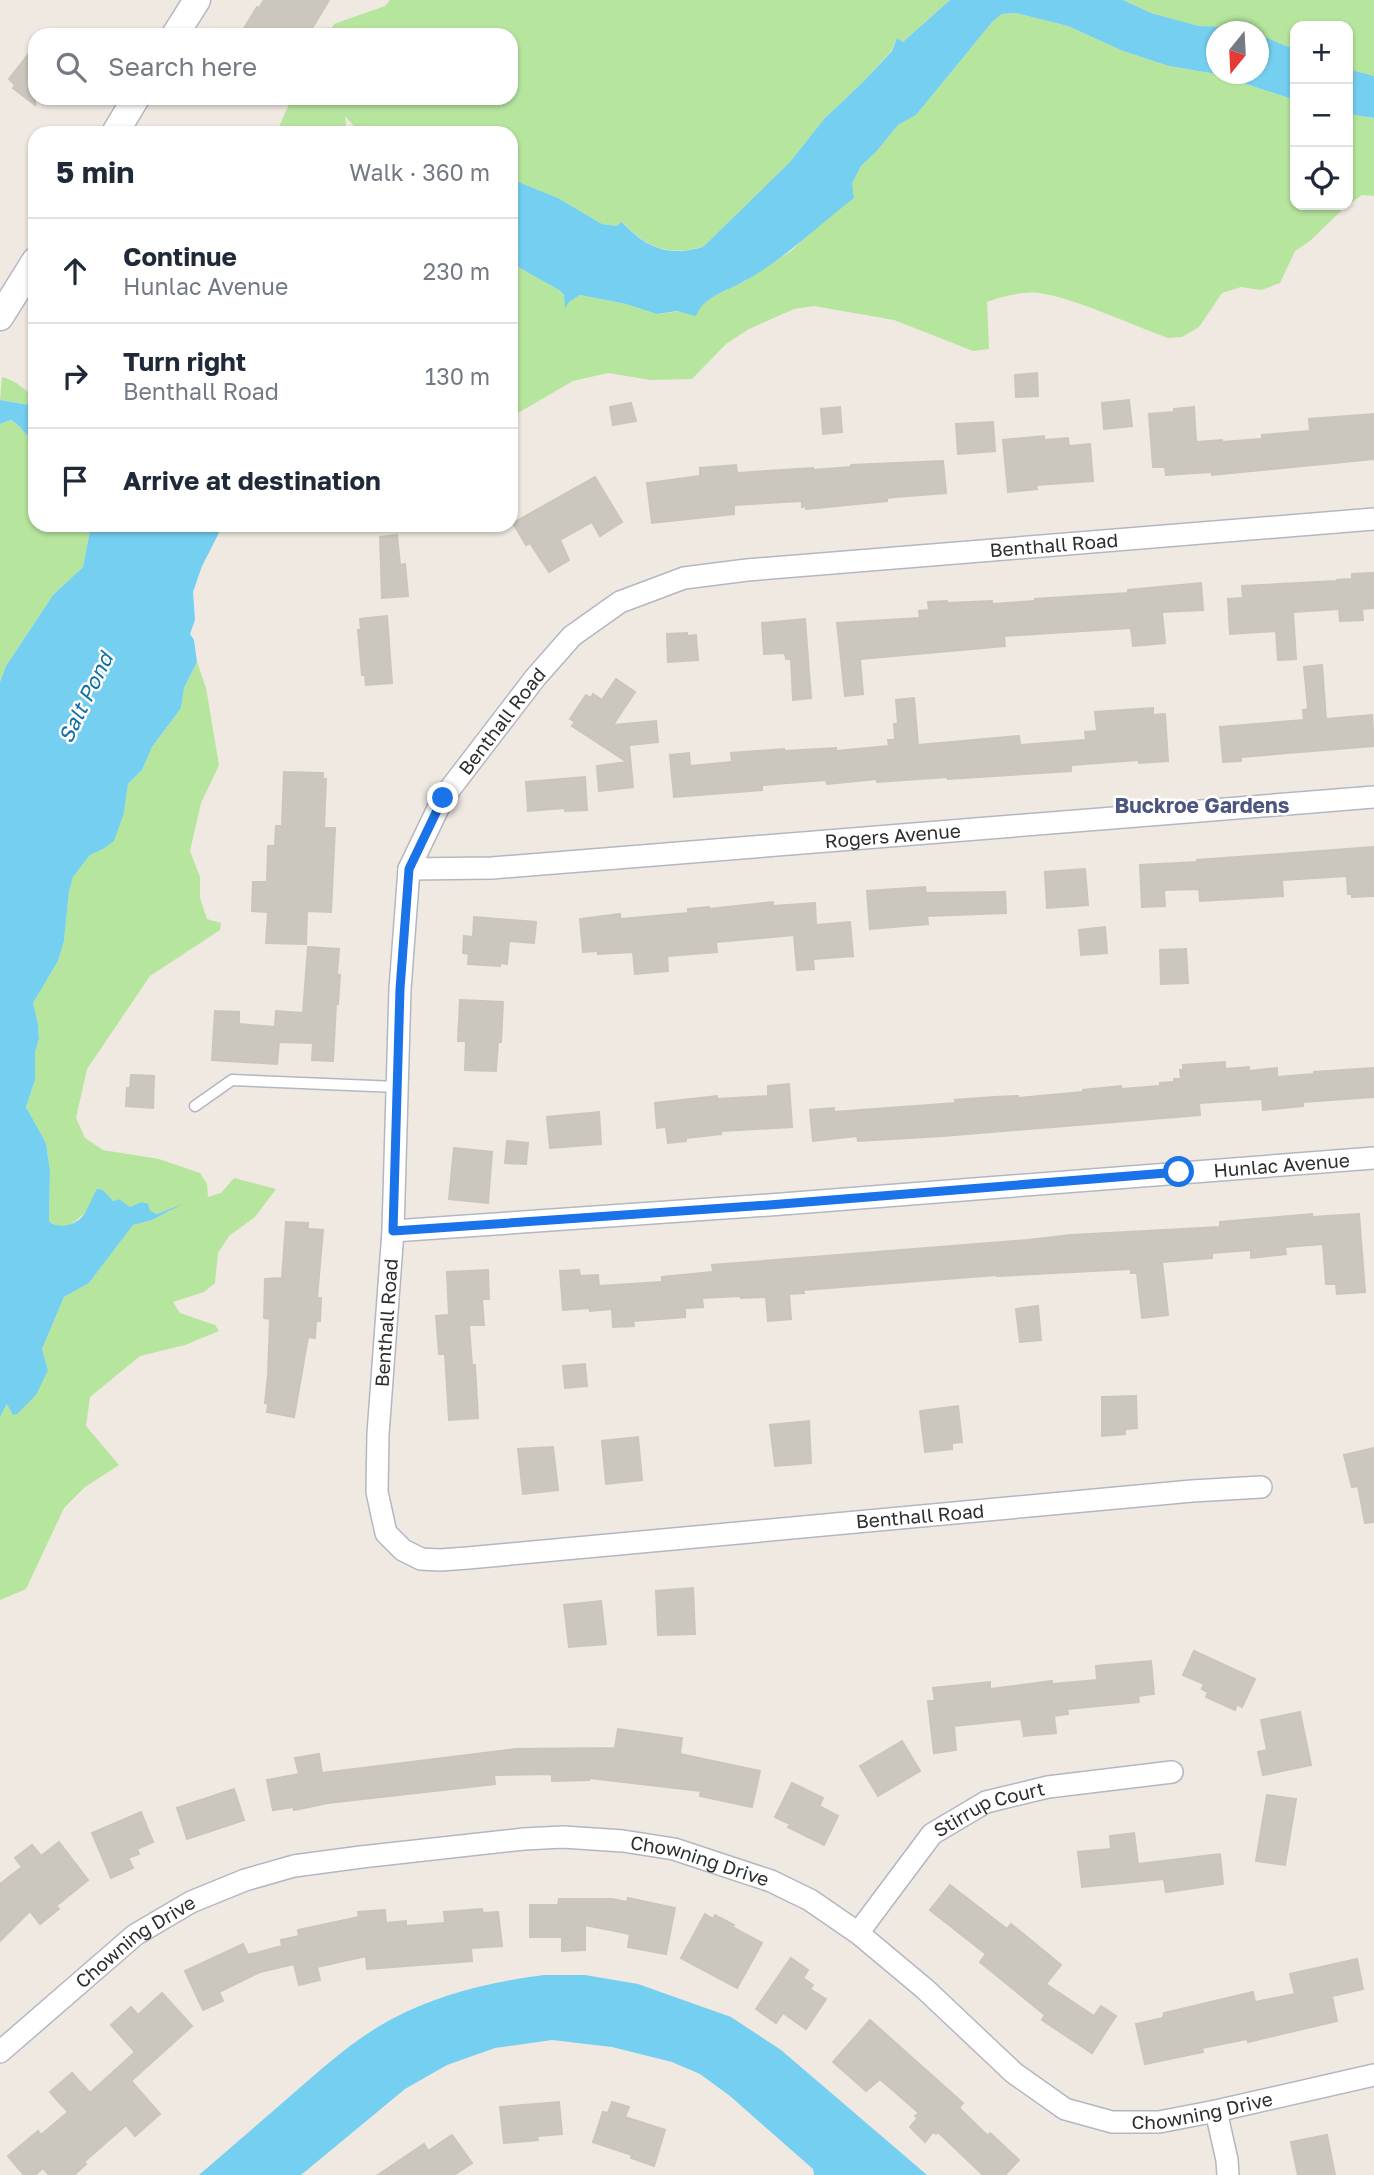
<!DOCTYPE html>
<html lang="en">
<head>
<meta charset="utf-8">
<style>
  :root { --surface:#fff; --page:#f6f6f7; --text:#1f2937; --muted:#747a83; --line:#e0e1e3 }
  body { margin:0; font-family:"Golos Text",sans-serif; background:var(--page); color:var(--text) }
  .controls { position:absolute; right:21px; top:21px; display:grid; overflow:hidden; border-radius:14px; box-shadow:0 2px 5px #0004 }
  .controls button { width:63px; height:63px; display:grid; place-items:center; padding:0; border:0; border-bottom:2px solid var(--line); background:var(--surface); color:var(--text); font:35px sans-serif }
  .compass { position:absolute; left:1206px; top:21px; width:63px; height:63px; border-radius:50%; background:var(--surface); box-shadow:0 2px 5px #0004; rotate:198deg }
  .stop { position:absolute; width:21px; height:21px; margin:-16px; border:5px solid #1a73e8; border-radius:50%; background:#fff }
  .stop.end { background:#1a73e8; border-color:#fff; box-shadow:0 2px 7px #0008 }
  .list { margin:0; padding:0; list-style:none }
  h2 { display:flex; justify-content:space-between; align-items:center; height:91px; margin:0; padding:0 28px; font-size:30px }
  h2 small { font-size:23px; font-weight:400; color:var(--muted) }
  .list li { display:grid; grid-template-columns:46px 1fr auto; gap:21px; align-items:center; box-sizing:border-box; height:105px; padding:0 28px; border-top:2px solid var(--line) }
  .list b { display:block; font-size:26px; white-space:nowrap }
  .list p { margin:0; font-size:23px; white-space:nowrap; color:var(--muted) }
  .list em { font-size:23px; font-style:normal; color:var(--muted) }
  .icon { flex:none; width:38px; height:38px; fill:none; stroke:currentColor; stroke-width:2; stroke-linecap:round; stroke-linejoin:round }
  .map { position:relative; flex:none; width:1374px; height:2175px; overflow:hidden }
  .search { position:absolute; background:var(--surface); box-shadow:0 2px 5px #0004; left:28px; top:28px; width:490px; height:77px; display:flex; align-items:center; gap:18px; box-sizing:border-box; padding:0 24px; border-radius:21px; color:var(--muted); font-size:26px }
  .panel { position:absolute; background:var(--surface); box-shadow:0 2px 5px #0004; left:28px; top:126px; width:490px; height:406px; border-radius:21px }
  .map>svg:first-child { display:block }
</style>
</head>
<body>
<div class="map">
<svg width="1374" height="2175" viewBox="0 0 1374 2175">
  <rect width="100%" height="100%" fill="#efe9e1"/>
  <path fill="#b6e59e" d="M390 0H950L903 42 897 38 892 50 864 81 824 119 790 162 703 247C668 256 646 248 623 222L616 226 602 224 558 198 511 179V133H356L354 126 345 116 347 133H276L292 98H511V35H327L334 24 385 6Z
    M1123 0H1374V76L1348 69V26H1295V48C1283 47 1271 38 1259 35L1258 32 1199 26 1151 13Z
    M1016 13 1068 26 1123 51 1169 66 1216 74 1295 100V205H1348V114L1374 118V196L1362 195 1345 207 1310 241 1295 251 1280 283 1261 290 1241 287 1222 293 1199 327 1182 337 1168 338C1129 324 1080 300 1040 293 1024 291 1002 296 987 302L989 349 973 351 894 320 814 306 794 309 749 329 726 344 692 379 651 380 608 373 573 381 511 417V263L559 290 569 302 580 295 626 304 657 314 699 309 708 299 745 281 791 251 816 228 852 184 861 166 876 152 898 125 916 115 993 21 1002 14Z
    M2 377C20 382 20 388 35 396V406L0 400Z
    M11 420C21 425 25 436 35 441V525H91L83 567 53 595 6 666 0 682V424Z
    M197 662 206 688 219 765 201 803 190 851 200 877V898L207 919 221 923 220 930 150 976 87 1069 76 1118 85 1138 103 1150 159 1159 200 1173 207 1184 208 1197 221 1193 234 1178 276 1189 255 1217 229 1236 218 1253 215 1283 204 1292 173 1302 180 1313 215 1325 219 1331 185 1345 140 1356 90 1397 86 1426 119 1465 85 1487 64 1508 26 1589 0 1600V1417L8 1403 48 1370 42 1349 64 1297 89 1283 133 1225 152 1220 174 1209 157 1214 130 1208 119 1199 113 1201 103 1190C92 1204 69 1240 49 1221L50 1171 46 1143 26 1107 35 1080V1052L39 1039 38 1024 33 1003 58 961 64 941 69 890 73 877 90 855 103 849 124 813 128 784 142 770 152 747 181 708 184 688Z"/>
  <path fill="#75cff0" d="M950 0H1123L1151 13 1199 26 1220 27 1242 31 1216 32V74H1258L1259 35C1271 38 1283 47 1295 48V100L1216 74 1169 66 1123 51 1068 26 1016 13 1002 14 993 21 916 115 898 125 876 152 861 166 852 184 854 198C816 227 782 262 739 284 723 292 703 298 696 316L677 311 657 314 626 304 580 295 569 302 565 308 564 295 559 290 511 263V179L558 198 602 224 616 226 622 222C646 248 668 257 703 247L790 162 824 119 864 81 892 51 897 38 903 42Z
    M1348 69 1374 76V118L1348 114Z
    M0 400 35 406V441C25 436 21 425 11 420L0 424Z
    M91 525H223L202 566 193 592 195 620 190 634 194 640 197 662 184 688 181 708 152 747 142 770 128 784 124 813 114 841 103 849 90 855 73 877 69 891 64 941 58 961 33 1003 38 1024 39 1039 35 1052V1080L26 1107 46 1143 50 1171 49 1221C57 1229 71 1226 80 1219 87 1213 92 1197 97 1189L103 1190 113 1201 119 1199 130 1207 142 1202 148 1204 150 1211 157 1214 183 1204 152 1220 133 1225 89 1283 64 1297 42 1349 48 1370 36 1395 17 1414 13 1415 7 1404 0 1417V682L6 666 53 595 83 567Z
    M544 1975H585L638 1984 731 2017 781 2050 927 2175H814L813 2169 730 2096 700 2074 672 2062 612 2047 552 2040 495 2048 447 2065 405 2089 301 2175H199C231 2147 264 2119 296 2091 326 2065 355 2039 390 2020 438 1994 490 1982 544 1975Z"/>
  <path fill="#cbc7bf" stroke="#cbc5ba" stroke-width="2" d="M264 0H329L308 35H240L257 7 259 8Z
    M35 46V105L13 88 15 85 9 79Z
    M1037 373 1038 396 1016 397 1015 375Z
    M1129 400 1132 426 1104 429 1102 403Z
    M631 403 636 421 613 425 610 407Z
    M840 407 842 432 823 434 821 409Z
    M1194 407 1196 442 1222 440V442L1262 439V435L1310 431 1309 419 1374 414V459L1212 475V472L1166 475 1165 467H1153L1149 414 1174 412V409Z
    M993 422 995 451 958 454 956 424Z
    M1044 436V440L1068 438 1069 446 1090 444 1093 481 1036 485 1037 489 1008 492 1003 440Z
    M943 461 946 493 895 497 887 498V501L806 509V506L802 507V501L734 505V514L652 523 647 483 700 476V468L736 465 737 473 813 468V470L851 467V465Z
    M595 477 622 522 600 536 592 522 560 540 569 560 549 572 530 543 526 545 513 523Z
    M397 535 400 565 405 564 408 596 382 598 380 537Z
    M1374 573V608L1362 609 1363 620 1340 621 1339 609 1293 612 1296 659 1278 660 1276 631 1230 634 1228 599 1243 598 1242 586 1337 581V580L1352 579V574Z
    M1201 583 1203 610 1162 612 1165 643 1133 646 1131 628 1004 636 1005 646 860 659 863 694 845 696 837 623 920 618 919 611 929 610 928 602 947 601V603L992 601V604L1035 601V599L1128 593V590Z
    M387 616 392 683 366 685 365 675H362L358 630H361L360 619Z
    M805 619 811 698 793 700 791 659H786L785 653 764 654 762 623Z
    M687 633V636L696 635 698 660 668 662 667 634Z
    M1322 665 1326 719 1372 715 1374 746 1241 757V761L1223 762 1220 727 1304 720 1303 710 1308 709 1304 667Z
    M616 679 635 692 613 725 656 721 658 742 629 745 633 787 599 791 597 766 627 762 572 726 575 722 570 719 586 695 591 698 593 694 602 700Z
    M914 698 918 745 1019 736 1020 745 1086 740 1085 732 1097 731 1095 712 1153 708V715L1165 714 1168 761 1139 763V760L1071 765V771L948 779V777L877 782V779L827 784 826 780 762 785V790L674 797 670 755 689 753 690 766 732 762 731 753 784 749V751L836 748V751L889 746 888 740H895L894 724H898L896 700Z
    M284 772 323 773V779H326L324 828H335L331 912 307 911 306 944 266 943 268 912 252 911 253 882H267L268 846H275L276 826H282Z
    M585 777 587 810 565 811V808L528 811 526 782Z
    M1374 847V896L1352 897V894H1348L1347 876 1282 880 1283 896 1200 901 1199 889 1164 890 1165 906 1142 907 1140 865 1197 862V860Z
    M1085 869 1088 905 1047 908 1045 872Z
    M925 887 926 893 1005 892 1006 913 927 916 928 924 870 929 867 891Z
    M773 902V906L815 903 816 925 850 922 853 956 813 959 814 969 797 970 794 935 716 942 717 952 667 956 668 971 635 974 633 952 598 954V951L583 952 580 919 620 914V919L688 913V909L709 907V909Z
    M474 917 536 922 534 943 509 941 507 964 500 963V966L468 964 469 954 463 953 464 936 473 937Z
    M1105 927 1107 953 1081 955 1079 930Z
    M308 947 339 949 337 974 340 975 338 1004H336L333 1061 312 1060 313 1043 279 1042 277 1064 212 1060 215 1011 239 1012V1024L275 1027 276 1011 303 1013Z
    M1186 949 1188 983 1161 984 1160 950Z
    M460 1000 503 1002 501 1042H498L496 1071 465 1070 466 1041H458Z
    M1225 1062V1069L1249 1067V1071L1277 1068V1077L1314 1074V1072L1374 1068V1097L1303 1102V1106L1263 1110 1262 1099 1199 1103 1200 1115 943 1136 858 1141 857 1136 813 1141 810 1110 834 1108V1112L956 1103 955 1100 994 1097 1018 1096V1098L1083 1092V1090L1121 1086V1089L1160 1086V1083L1174 1082V1079H1181L1180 1070H1183V1065Z
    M131 1075 154 1076 153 1108 126 1106 127 1088H130Z
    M789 1084 792 1127 721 1131V1134L686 1138V1141L668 1143 666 1127 657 1128 655 1103 717 1096V1099L768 1096V1086Z
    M599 1112 601 1144 550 1148 547 1117Z
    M507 1141 528 1143 526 1164 505 1163Z
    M454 1148 492 1152 488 1203 449 1199Z
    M1312 1214V1217L1359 1214 1365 1292 1337 1294 1336 1284H1326L1323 1244 1285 1247 1286 1254 1251 1258V1250L1212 1253V1258L1162 1262 1168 1315 1142 1318 1137 1273H1131V1269L997 1276V1275L803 1290 804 1293 789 1294 791 1319 768 1321 766 1297 741 1298V1296L702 1298 703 1307 685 1308V1317L633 1321 634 1326 613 1327 612 1309 590 1311 589 1308 563 1310 560 1271 579 1270 580 1276 598 1275 599 1286 662 1282V1277L713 1272 712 1265 1028 1240 1071 1235 1220 1227V1222Z
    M286 1222 308 1223V1229L323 1230 317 1298H321L320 1321H316L315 1338 308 1337 294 1417 267 1412 268 1404 265 1403 268 1375 270 1319 264 1318 265 1279 282 1278Z
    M488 1270 489 1299H482L484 1325H469L472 1365H475L478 1418 449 1420 445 1354H439L436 1316 449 1315 447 1272Z
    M1038 1306 1041 1340 1020 1342 1016 1309Z
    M585 1364 587 1386 565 1388 563 1366Z
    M1136 1396 1137 1428 1125 1429V1434L1102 1436V1397Z
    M958 1406 962 1442 952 1443V1449L925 1452 920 1411Z
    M809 1421 811 1463 775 1466 770 1425Z
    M638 1437 642 1480 606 1484 602 1441Z
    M553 1447 558 1490 523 1494 518 1449Z
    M1374 1448V1522L1365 1523 1358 1486 1352 1487 1344 1455Z
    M693 1588 695 1634 658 1635 656 1591Z
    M601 1601 606 1644 569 1647 564 1605Z
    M1194 1651 1255 1679 1242 1707 1237 1704 1235 1710 1206 1697 1208 1692 1202 1689 1204 1684 1183 1675Z
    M1151 1661 1154 1694 1138 1696 1139 1702 1067 1709 1068 1714 1054 1716 1056 1733 1024 1736 1021 1719 954 1726 956 1750 934 1753 928 1701H935L933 1688 990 1682V1689L1052 1681V1684L1097 1680 1096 1666Z
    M1300 1712 1311 1765 1263 1775 1258 1752 1267 1750 1261 1720Z
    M618 1729 682 1738 680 1754 760 1771 752 1807 700 1796 701 1791 589 1778V1780L552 1781V1774L494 1775 495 1784 328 1803 294 1810 293 1807 273 1810 267 1780 299 1774 295 1758 319 1754 322 1773 516 1749 615 1748Z
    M902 1741 920 1771 878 1796 860 1766Z
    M792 1783 823 1798 819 1806 838 1816 824 1845 788 1827 790 1824 775 1817Z
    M234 1789 244 1820 187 1839 177 1808Z
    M1267 1795 1296 1799 1285 1865 1256 1861Z
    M141 1812 153 1842 137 1849 139 1854 128 1858 133 1868 111 1878 92 1833Z
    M1134 1833 1138 1864 1220 1854 1223 1884 1166 1892 1164 1879 1082 1887 1078 1852 1111 1849 1110 1836Z
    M59 1842 88 1880 56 1906 59 1909 40 1924 30 1911 0 1941V1884L22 1867 15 1858 32 1845 41 1856Z
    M950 1885 1007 1929 1011 1924 1061 1965 1046 1984 1094 2016 1101 2006 1116 2016 1092 2053 1042 2020 1045 2015 980 1962 986 1954 930 1910Z
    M628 1898 675 1908 666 1954 628 1947 630 1934 585 1925V1950L562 1951V1937H530V1905H558L559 1899H612L627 1902Z
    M482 1909 483 1913 498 1912 502 1946 471 1948 472 1961 367 1969 366 1956 317 1967 320 1980 299 1985 294 1964 260 1972 219 1992 223 2001 203 2010 185 1971 243 1944 248 1955 282 1946 281 1940 299 1936 298 1930 359 1917 358 1912 385 1910 386 1923 406 1921V1926L445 1923 444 1912Z
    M705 1914 713 1919 715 1915 734 1925 732 1927 762 1943 737 1988 681 1958Z
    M791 1958 808 1970 803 1978 813 1985 810 1989 826 1999 806 2029 783 2013 776 2023 756 2009Z
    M1357 1959 1363 1989 1332 1996 1337 2021 1248 2042 1247 2039 1202 2048 1203 2052 1145 2064 1136 2024 1163 2018 1164 2013 1253 1992 1255 2002 1295 1994 1290 1974Z
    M162 1993 192 2026 131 2081 160 2114 135 2136 126 2125 84 2162 86 2164 74 2175H49L43 2168 35 2175H24L8 2156 38 2131 41 2135 68 2112 50 2092 72 2073 90 2093 135 2052 111 2025 131 2007 138 2015Z
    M870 2020 963 2103 959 2108 988 2136 990 2133 1019 2160 1005 2175H983L938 2132 936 2134 933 2132 925 2142 910 2127 918 2118 915 2116 919 2113 880 2079 866 2091 833 2062Z
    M559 2102 562 2134 537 2136 538 2140 504 2143 500 2107Z
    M612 2102 629 2107 625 2117 665 2130 654 2166 631 2158 632 2155 593 2142 603 2112 608 2113Z
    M452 2135 472 2163 454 2175H378L424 2144 428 2151Z
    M1327 2135 1335 2175H1298L1291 2142Z"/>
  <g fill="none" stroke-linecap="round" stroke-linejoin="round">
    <g stroke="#b4b7c1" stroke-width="13">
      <path id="service" d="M195 1106 232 1080 397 1087"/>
    </g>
    <g stroke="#b4b7c1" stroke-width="24">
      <g id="minor">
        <path id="s1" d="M409 869 492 868 1374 797"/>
        <path id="s2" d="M393 1231 769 1205 1374 1158"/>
        <path id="s3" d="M1261 1487 1192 1491 468 1558 440 1560 421 1559 403 1550 386 1533 377 1492 378 1434 393 1231 400 989 409 869 443 798 535 678 572 636 620 602 684 578 747 570 1374 519"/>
        <path id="s4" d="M858 1933 932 1834 986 1802 1048 1787 1172 1772"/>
        <path id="s5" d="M0 2052 135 1935 191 1902 245 1880 294 1866 361 1857 524 1839 563 1837 623 1841 674 1849 771 1881 810 1900 858 1933 925 1989 1014 2073 1065 2109 1112 2122H1159L1216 2111 1374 2075"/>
        <path d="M1216 2111 1227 2160 1228 2175"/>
      </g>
    </g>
    <g stroke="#b4b7c1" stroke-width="29">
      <path id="tertiary" d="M175 35 197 0
        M115 133 136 98
        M0 317 35 261"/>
    </g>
    <use href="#service" stroke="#fff" stroke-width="10"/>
    <use href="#minor" stroke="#fff" stroke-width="21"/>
    <use href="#tertiary" stroke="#fff" stroke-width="26"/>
  </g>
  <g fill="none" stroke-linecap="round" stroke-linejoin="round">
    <path stroke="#1a73e8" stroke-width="9" d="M443 798 409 869 400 989 393 1231 769 1205 1179 1172"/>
  </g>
  <g text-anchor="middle" stroke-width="5" stroke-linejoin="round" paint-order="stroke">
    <g font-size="19" fill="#2e2e2e" stroke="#fff">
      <text dy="7" stroke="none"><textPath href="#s3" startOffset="2338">Benthall Road</textPath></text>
      <text dy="7" stroke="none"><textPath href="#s3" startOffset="1729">Benthall Road</textPath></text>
      <text dy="7" stroke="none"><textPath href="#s1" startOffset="485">Rogers Avenue</textPath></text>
      <text dy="7" stroke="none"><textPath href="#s2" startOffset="891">Hunlac Avenue</textPath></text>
      <text dy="7" stroke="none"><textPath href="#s3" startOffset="1099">Benthall Road</textPath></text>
      <text transform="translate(920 1516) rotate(-5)" y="7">Benthall Road</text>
      <text dy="7" stroke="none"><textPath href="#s4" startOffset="187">Stirrup Court</textPath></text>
      <text dy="7" stroke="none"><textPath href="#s5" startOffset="763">Chowning Drive</textPath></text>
      <text dy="7" stroke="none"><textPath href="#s5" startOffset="175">Chowning Drive</textPath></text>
      <text dy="7" stroke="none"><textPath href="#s5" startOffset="1351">Chowning Drive</textPath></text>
    </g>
    <g font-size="21" font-style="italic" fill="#0d6fa3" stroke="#fff">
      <text transform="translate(86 698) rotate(-64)" y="7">Salt Pond</text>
    </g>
    <g font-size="21" font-weight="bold" fill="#4d5680" stroke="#fff">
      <text x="1202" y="813">Buckroe Gardens</text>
    </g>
  </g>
</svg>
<div class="controls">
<button>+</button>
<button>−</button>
<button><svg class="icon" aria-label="locate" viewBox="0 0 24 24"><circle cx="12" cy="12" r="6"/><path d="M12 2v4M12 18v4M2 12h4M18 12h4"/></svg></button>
</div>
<svg class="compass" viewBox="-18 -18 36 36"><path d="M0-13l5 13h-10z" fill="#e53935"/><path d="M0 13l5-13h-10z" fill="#747a83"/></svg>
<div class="stop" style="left:1179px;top:1172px"></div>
<div class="stop end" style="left:443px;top:798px"></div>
<div class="search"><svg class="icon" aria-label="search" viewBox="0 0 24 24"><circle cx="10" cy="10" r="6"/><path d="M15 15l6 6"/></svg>Search here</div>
<section class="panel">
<h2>5 min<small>Walk · 360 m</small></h2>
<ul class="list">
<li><svg class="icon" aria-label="ahead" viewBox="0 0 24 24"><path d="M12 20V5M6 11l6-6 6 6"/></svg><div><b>Continue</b><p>Hunlac Avenue</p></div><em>230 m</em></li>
<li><svg class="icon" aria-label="right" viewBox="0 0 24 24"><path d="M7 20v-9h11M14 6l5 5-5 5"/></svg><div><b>Turn right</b><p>Benthall Road</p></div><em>130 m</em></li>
<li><svg class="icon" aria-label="arrive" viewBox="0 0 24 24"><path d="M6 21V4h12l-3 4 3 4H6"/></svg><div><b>Arrive at destination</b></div></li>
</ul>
</section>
</div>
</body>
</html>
